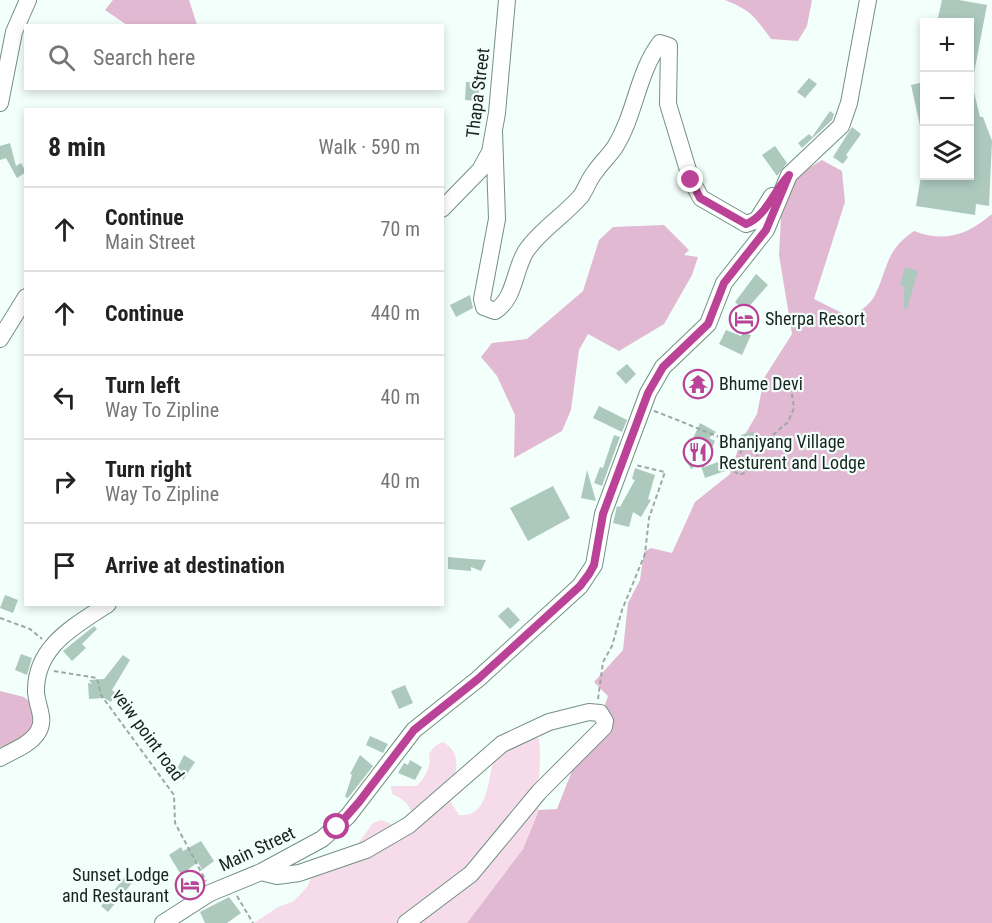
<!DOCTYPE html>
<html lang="en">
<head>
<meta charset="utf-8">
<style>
  :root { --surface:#fff; --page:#f6f6f6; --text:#222; --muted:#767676; --line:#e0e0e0 }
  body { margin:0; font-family:"Roboto Condensed",sans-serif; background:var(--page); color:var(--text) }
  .controls { position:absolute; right:18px; top:18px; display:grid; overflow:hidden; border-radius:0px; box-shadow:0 3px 9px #0003 }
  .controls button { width:54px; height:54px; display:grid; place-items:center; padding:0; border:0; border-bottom:2px solid var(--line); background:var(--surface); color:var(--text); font:30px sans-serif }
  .stop { position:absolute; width:18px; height:18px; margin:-14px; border:4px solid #bb4397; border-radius:50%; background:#fff }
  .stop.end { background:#bb4397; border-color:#fff; box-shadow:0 2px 6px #0008 }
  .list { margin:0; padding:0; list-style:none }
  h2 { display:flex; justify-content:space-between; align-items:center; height:78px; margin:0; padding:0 24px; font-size:26px }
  h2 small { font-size:20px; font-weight:400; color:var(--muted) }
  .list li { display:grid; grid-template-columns:39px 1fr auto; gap:18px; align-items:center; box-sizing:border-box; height:84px; padding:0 24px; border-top:2px solid var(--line) }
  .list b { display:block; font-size:22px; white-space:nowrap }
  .list p { margin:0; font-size:20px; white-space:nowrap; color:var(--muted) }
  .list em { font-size:20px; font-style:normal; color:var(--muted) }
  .icon { flex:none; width:33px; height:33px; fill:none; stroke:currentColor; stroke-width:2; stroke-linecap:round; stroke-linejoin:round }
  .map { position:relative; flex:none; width:992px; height:923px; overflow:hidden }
  .search { position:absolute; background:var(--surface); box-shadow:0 3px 9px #0003; left:24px; top:24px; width:420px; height:66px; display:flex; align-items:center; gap:15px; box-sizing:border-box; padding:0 21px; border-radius:0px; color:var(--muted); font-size:22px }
  .panel { position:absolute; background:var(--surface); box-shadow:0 3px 9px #0003; left:24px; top:108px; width:420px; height:498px; border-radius:0px }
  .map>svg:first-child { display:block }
</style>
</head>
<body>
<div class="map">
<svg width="992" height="923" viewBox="0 0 992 923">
  <rect width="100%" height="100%" fill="#f3fffa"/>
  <path fill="#f6dceb" d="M531 736 539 739C541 760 540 781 534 801L539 810 523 849 467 923H254L278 907 294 901 307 887 314 871 357 845 373 823 381 820 397 826 412 820C412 805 405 800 392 794L391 786H417C425 776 432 768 429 754L434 747 442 742C466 752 454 780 449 799L459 815C490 818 487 777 495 756Z"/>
  <path fill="#e2b9d2" d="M113 0H189L197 25H127L105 10Z
    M725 0H812L807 26 798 41 771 39C754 16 752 11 725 0Z
    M822 160 842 171 845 202 814 299 852 318C859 311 871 304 875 295 889 266 885 251 914 231 945 243 967 235 992 214V923H467L523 849 539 810 557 809 572 771 577 745 598 724 608 696 594 682 623 650 628 603 640 580 644 552 651 548 672 553 695 502 730 474 740 443 757 414 764 378 792 334 779 255 781 217 796 176Z
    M664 225 689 250 684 255 698 257 692 275 664 324 619 351 588 334 579 350 571 410 562 431 514 458 515 415 497 376 481 357 492 343 527 339 583 291 599 240 613 227Z
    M0 691 24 697 36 707 32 733 25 738 0 747Z"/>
  <path fill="#adc9be" d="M942 0H959L987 5 974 73H969V22H937Z
    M809 78 817 84 805 98 797 92Z
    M466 82 480 83 478 101 465 100Z
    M924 82V130H921L911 85Z
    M969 88H973L980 117H983L992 141 989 206 976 204 975 215 916 206 921 176H969Z
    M830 111 834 114 832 120 802 148 798 143 809 134 812 137Z
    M852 127 861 134 846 155 848 157 843 164 833 157Z
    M10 143 16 166 21 163 26 172 17 178 6 158 0 160V146Z
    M775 146 787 163 777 176 762 155Z
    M905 267 918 271 907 309H904V286L900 285Z
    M756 274 768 285 745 311 735 302Z
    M470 295 473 308 456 317 450 305Z
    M726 330 741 336 743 332 751 335 742 355 719 344Z
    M627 364 636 374 626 384 616 373Z
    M599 406 627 420 622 432 593 418Z
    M700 423 716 432 709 438 715 441 704 467 721 461 725 471 705 478 700 463 691 469 686 461 705 449 691 443Z
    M753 431 758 447 746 451 741 435Z
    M614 435 620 437 602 486 594 483 600 467 603 468Z
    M635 468 655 475 648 499 651 500 641 517 633 512 629 527 613 523 617 506 620 507 635 480 632 479Z
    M587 470 596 501 581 498Z
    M553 486 570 518 528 541 510 508Z
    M448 557 470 559 486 560 481 571 471 567V571L448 569Z
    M5 595 18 600 13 613 0 608Z
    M508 607 520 620 510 629 498 616Z
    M94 626 97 629 82 644 86 648 72 661 63 651Z
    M21 654 32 658 27 675 15 670Z
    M123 655 130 660 112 690 116 693 111 702 104 698 89 699 88 683 92 684 89 680 104 679Z
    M405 685 413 703 399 709 391 691Z
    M370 736 388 744 383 753 366 745Z
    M184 755 195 762 183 780 178 767Z
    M360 755 373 766 348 798 345 797 352 775 350 774Z
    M410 760 422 767 415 780 398 773 404 763 408 765Z
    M201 841 214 861 202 870 198 862 181 875 169 855 181 847 183 851Z
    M125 877 132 883 108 912 101 906Z
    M229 897 241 913 227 923H205L200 912Z"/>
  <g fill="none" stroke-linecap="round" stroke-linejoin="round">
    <g stroke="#748f84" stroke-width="18">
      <path id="minor" d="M0 103 14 32 28 0
        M494 131 497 219 482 299 484 307 495 311C515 299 514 270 526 251 541 229 564 216 581 196 586 189 589 179 595 172 601 163 609 156 615 147 636 113 637 74 660 43L669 46 668 104 691 180 701 198 746 224 757 220 772 196
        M442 209 480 170 490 152 497 113 507 0
        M0 339 26 297
        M0 758C12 751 30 745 38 732 46 719 37 707 36 692 35 646 75 626 108 604
        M261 872 277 876 299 873 366 850 409 825 502 744 549 722 589 712 600 713 605 721 604 727 539 792 471 874 406 923
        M163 923 210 893 261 872 322 839 348 816 414 730 478 679 580 586 594 565 603 514 648 393 663 367 708 324 724 283 766 230 789 175 841 126 849 103 868 0"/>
    </g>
    <path stroke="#9da8a4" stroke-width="2" stroke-dasharray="4.5 3" stroke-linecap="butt" d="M654 411C682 421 708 434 737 443L742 448 735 472 740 475 748 471 767 440 788 422 794 408 789 376
      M0 618 30 629 42 639
      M54 671 97 678 101 695 174 795 175 823 206 881
      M598 699 603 662 612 646 622 610 645 554 649 518 665 472 635 465
      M237 896 253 923"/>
    <use href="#minor" stroke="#fff" stroke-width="16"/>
  </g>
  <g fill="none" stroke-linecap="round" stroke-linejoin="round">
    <path stroke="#bb4397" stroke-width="8" d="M337 827 359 802 414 730 478 679 580 586 589 574 594 565 603 514 648 393 663 367 708 324 724 283 766 230 789 175C774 190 766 217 746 224L700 198 691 180"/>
  </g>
  <defs>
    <g id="hotel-ring" transform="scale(1.5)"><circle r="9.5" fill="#f3fffa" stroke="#bb4397" stroke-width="1.5"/><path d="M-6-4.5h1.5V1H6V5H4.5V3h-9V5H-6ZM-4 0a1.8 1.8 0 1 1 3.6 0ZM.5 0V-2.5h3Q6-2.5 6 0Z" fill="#bb4397"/></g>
    <g id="temple-ring" transform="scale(1.5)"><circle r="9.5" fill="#f3fffa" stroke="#bb4397" stroke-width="1.5"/><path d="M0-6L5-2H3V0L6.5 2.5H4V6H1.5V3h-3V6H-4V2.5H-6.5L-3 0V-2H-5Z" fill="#bb4397"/></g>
    <g id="restaurant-ring" transform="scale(1.5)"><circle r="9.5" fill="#f3fffa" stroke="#bb4397" stroke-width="1.5"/><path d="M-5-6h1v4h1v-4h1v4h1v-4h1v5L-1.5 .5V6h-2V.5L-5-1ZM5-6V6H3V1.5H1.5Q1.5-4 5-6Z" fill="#bb4397"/></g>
  </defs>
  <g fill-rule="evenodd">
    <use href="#hotel-ring" x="744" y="319"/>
    <use href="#temple-ring" x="698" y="384"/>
    <use href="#restaurant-ring" x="698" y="452"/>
    <use href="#hotel-ring" x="190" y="885"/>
  </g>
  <g text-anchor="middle" stroke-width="4.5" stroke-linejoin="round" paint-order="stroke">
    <g font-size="18" fill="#192420" stroke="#f3fffa">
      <text transform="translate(478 93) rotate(-83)" y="6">Thapa Street</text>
      <text transform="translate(148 735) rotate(54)" y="6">veiw point road</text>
      <text transform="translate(257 849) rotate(-25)" y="6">Main Street</text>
    </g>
    <g font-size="18" fill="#192420" stroke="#f3fffa" text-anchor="start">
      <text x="765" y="325">Sherpa Resort</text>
      <text x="719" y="390">Bhume Devi</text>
      <text x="719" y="448">Bhanjyang Village<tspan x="719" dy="21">Resturent and Lodge</tspan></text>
      <text x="169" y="881" text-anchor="end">Sunset Lodge<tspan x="169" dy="21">and Restaurant</tspan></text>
    </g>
  </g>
</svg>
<div class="controls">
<button>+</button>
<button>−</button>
<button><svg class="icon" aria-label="layers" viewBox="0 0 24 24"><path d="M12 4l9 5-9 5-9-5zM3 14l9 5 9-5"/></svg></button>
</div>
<div class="stop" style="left:337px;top:827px"></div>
<div class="stop end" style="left:691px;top:180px"></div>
<div class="search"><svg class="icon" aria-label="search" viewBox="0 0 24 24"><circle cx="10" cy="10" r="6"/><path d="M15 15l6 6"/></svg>Search here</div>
<section class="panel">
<h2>8 min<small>Walk · 590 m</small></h2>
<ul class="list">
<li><svg class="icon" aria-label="ahead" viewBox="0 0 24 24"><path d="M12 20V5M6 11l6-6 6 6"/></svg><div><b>Continue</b><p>Main Street</p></div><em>70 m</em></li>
<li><svg class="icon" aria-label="ahead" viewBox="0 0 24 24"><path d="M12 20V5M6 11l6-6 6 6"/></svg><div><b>Continue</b></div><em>440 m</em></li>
<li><svg class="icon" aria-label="left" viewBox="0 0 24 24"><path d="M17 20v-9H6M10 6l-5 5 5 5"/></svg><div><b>Turn left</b><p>Way To Zipline</p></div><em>40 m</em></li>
<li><svg class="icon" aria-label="right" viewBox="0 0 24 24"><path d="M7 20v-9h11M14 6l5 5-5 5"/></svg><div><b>Turn right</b><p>Way To Zipline</p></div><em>40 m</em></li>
<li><svg class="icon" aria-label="arrive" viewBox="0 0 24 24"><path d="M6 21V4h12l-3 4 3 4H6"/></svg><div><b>Arrive at destination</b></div></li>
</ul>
</section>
</div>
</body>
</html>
